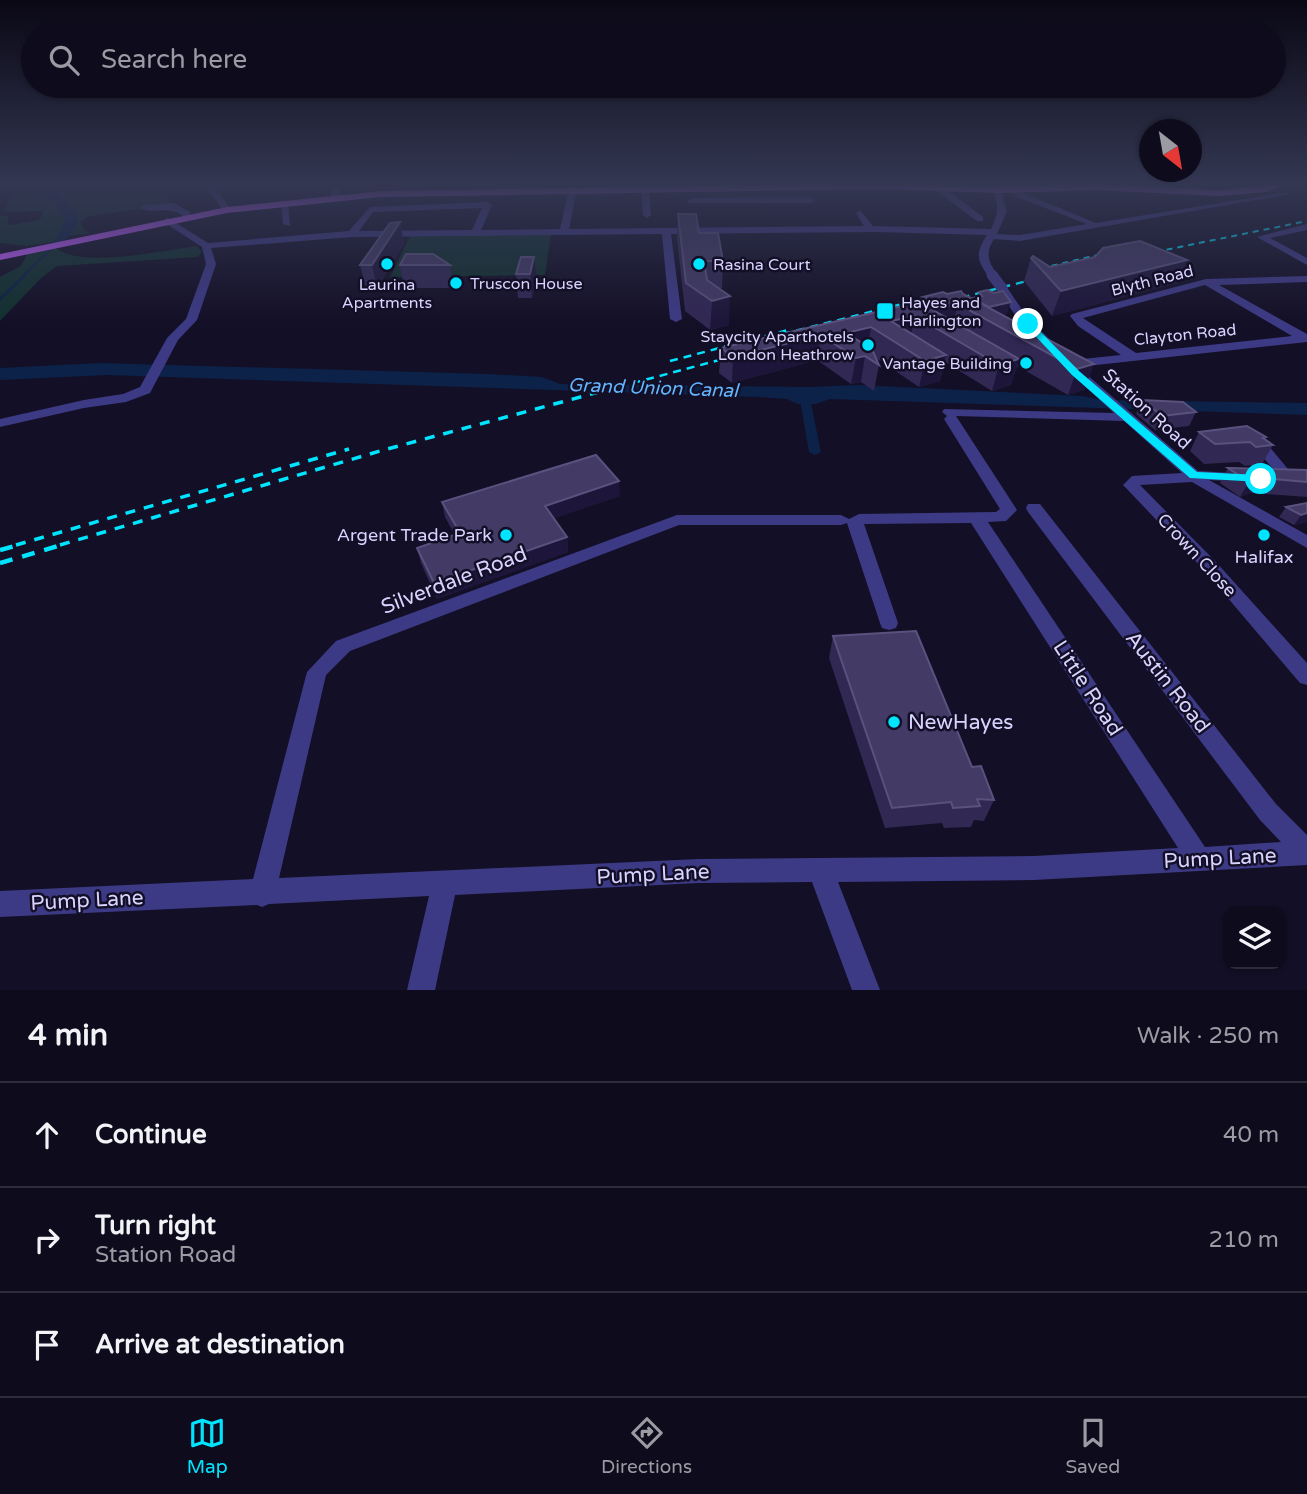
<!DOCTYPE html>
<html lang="en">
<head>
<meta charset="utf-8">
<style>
  :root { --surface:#0e0b1c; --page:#171425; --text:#f1f3f6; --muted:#9b9ba3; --line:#2e2b3b; --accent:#00e5ff }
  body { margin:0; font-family:"Varela Round",sans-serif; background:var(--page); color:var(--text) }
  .controls { position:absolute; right:21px; bottom:21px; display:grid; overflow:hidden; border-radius:14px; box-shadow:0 2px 5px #0004 }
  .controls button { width:63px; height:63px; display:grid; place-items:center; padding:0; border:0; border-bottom:2px solid var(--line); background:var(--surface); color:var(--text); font:35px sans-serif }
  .compass { position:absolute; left:1139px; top:119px; width:63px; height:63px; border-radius:50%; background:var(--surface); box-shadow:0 2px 5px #0004; rotate:149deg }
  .stop { position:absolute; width:21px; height:21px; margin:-16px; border:5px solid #00e5ff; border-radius:50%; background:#fff }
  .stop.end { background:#00e5ff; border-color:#fff; box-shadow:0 2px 7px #0008 }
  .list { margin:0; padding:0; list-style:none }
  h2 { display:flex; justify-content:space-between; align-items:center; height:91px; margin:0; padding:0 28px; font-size:30px }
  h2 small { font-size:23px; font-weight:400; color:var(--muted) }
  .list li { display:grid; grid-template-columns:46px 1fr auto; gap:21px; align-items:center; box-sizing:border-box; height:105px; padding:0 28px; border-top:2px solid var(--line) }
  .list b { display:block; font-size:26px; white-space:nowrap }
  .list p { margin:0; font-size:23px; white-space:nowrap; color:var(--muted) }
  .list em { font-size:23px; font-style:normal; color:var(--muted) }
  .icon { flex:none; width:38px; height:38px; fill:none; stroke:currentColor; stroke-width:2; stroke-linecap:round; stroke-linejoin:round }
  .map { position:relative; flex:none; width:1307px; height:990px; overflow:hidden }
  .search { position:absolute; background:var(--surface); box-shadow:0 2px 5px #0004; left:21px; right:21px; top:21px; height:77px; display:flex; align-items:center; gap:18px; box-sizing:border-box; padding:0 24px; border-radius:38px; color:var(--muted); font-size:26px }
  .sheet { height:406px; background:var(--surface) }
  nav { display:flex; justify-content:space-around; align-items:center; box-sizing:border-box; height:98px; border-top:2px solid var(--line); background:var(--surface); font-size:19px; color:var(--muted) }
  nav a { display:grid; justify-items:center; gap:4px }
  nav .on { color:var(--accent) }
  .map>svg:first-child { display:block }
</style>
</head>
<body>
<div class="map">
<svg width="1307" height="990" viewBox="0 0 1307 990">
  <rect width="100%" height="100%" fill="#130f26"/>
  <path fill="#12302f" d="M16 184H45L43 191 64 214 66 222 54 242 27 246 0 243V216H9L7 224 11 225 40 220 43 211 4 212Z
    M51 184H161L171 204 87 217 80 222 85 231 91 233 67 236 73 230 75 216 50 190Z
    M551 234 545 275 390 277 410 236Z
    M197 246 202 252 197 257 57 266 41 278 0 321V277L21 266 27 254 56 248C81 269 165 250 197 246Z"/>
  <path fill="#0c2248" d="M101 363 488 374 542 377 560 384 809 387 857 385 1082 396 1101 400 1307 403V415L830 399 816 404H798L787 399 758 397 108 375 0 380V368Z"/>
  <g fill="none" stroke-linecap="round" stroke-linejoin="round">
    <path stroke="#0c2248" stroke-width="2" d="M23 276 54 246"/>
    <path stroke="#0c2248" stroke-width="2.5" d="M0 299 25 275"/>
    <path fill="#0c2248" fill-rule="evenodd" d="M804 391 809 394 821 452 815 455 809 452 799 394Z"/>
    <path fill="#0c2248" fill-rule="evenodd" d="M43 184H53V190L75 212 78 222 64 244H56L54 241C72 214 65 214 43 193Z"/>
    <path fill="#3d3a85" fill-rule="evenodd" d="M205 184H213L231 210 230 212H224Z
      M271 184H279L274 189 270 187Z
      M335 184H343L338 197 334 199 330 197Z
      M1182 184H1191L1199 191 1192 193Z
      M934 185H940L983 217V221H977L934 189Z
      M1011 185 1023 193 1096 223 1287 192 1291 194 1020 241 994 239C985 253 988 261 997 274L992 277 988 276C976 259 976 252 987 235L877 232 671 234 682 319 676 322 670 319 662 234 352 237 211 248 216 264 197 320 178 340 150 393 126 402 84 408 0 427V419L84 400 123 394 140 387 167 338 186 319 206 264 202 247 165 223V219L168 218 208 243 349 231 370 207 488 202 492 205 481 230 560 229 569 189 573 187 577 189 569 229 864 226 856 213 860 210 873 226 991 229C999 215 999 202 992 190L996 188 1004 194 1002 196 1007 211 997 234 1020 235 1087 224 1017 197 1007 187ZM482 208 472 230 359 231 373 212Z
      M645 187 649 189 651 215 647 218 643 215 641 189Z
      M692 198 811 197 815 200 811 203H689L688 201Z
      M281 200 288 202 290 226 283 224Z
      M174 203 190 212 189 220H183L182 215C166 205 154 215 140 208L144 205Z
      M1307 224V230L1270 238 1307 258V265L1257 237Z
      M1307 276V282L1219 285 1307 334V342L1078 367 1198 471 1250 474 1253 477 1250 480 1245 482 1209 480 1307 535V548L1192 482 1140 485 1216 562 1307 663V685L1300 683 1204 570 1126 488 1123 485 1132 476 1182 473 1124 421 956 416 1017 510 1006 521 988 522 1205 847 1281 842 1260 820 1028 512 1026 508 1028 504H1040L1276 804 1307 835V865L1034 880 838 882 880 990H852L812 882 699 883 455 895 435 990H407L429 896 269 904 262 907 257 905 0 917V891L253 879 307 672 336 641 677 515H841L849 519 859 514 996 512 1000 509 944 419 947 416 942 412 944 409 1114 413 1065 368 1069 361 1073 360 1121 355 1078 326 1070 316 1072 314 1206 279ZM1205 285 1292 336 1136 353 1083 318ZM847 523 880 623 882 628 889 630 896 628 898 623 864 524 971 523 1178 848 1034 856 699 859 279 878 326 675 350 651 679 525H841Z
      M998 286H1006L1025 314 1054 344V350H1046L1017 318 997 288Z
      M1258 438 1263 439 1293 475 1296 478 1293 481H1283L1253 445 1251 442Z"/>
    <path fill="#c25bff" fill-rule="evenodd" d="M827 184 1001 187 1008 184H1095L1220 190 1287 184 1266 192 1220 196 1095 190 1001 193 878 189 380 197 227 213 0 260V254L227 207 380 191Z"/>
    <path stroke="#00e5ff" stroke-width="2" stroke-dasharray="6 5" stroke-linecap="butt" d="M1145 254 1307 221
      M1030 271 1115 251"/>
    <path stroke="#00e5ff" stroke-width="2.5" stroke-dasharray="8 6" stroke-linecap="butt" d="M948 301 1043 277
      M783 334 942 294
      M670 361 792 329
      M592 394 738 355"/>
    <path stroke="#00e5ff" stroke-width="3.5" stroke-dasharray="10 9" stroke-linecap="butt" d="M16 545 349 449
      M60 545 380 451 599 392"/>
    <path stroke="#00e5ff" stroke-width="4.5" stroke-dasharray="13 10" stroke-linecap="butt" d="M0 550 22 544
      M0 563 65 544"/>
    <path stroke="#3d3a85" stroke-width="9" d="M992 274 994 276"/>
    <path stroke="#3d3a85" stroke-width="11" d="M992 275 1002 288"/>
  </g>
  <path fill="#312854" d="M678 214 699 233 723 261 722 288H719L729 325 710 330 685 311 677 239Z
    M400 222 404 244 377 288H366L360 265Z
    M521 257 537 281 532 298H518L516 274Z
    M1031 258 1050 267 1187 260 1177 283 1052 316 1024 281Z
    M400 265H450L454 288H404Z
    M979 292 1007 314 1002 315 1094 364 1084 390 1068 395 1017 366 1011 385 992 391 945 362 940 381 919 387 876 358 879 365 874 391 861 382 851 384 817 360 732 383 719 373 721 348 911 304 922 301 923 297 963 294 973 299 978 297Z
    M1142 400 1196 412 1189 426 1155 430 1136 414Z
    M1199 432 1266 437 1265 439 1273 445 1262 464 1245 466 1239 462 1204 464 1190 451Z
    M1228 468 1307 470V497L1251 493 1240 497 1220 483Z
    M620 496 554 518 567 537 568 552 437 599 421 563 417 548 455 535 445 517 442 502Z
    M1307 503V522L1294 525 1279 517 1286 507Z
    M833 636 972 767 994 800 984 821 974 820 971 827 944 828 942 823 885 828 829 658Z"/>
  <path fill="#1d163a" d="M400 222 404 244 377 288 372 265Z
    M534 257 537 281 532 298 530 274Z
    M1187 260 1177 283 1052 316 1061 291Z
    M730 296 729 325 710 330 712 301Z
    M1011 302 1007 314 986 320 989 307Z
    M958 304 952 328 933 310Z
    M915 316 910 340 891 321Z
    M871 327 867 352 846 333Z
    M821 335 817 360 732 383 733 357Z
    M946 355 940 381 919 387 925 361Z
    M865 356 861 382 851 384 856 358Z
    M1019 359 1011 385 992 391 999 365Z
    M1094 364 1084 390 1068 395 1077 369Z
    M1260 478 1251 493 1240 497 1249 482Z
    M619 481 620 496 547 521 545 506Z
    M1307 513V522L1294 525 1301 515Z
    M567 537 568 552 437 599 434 583Z"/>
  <path fill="#433a66" stroke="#5a527e" stroke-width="2" d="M678 214H696L699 233H718L723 261H704L707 280 730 296 712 301 686 283Z
    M400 222 372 265H360L390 223Z
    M1140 241 1187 260 1061 291 1031 258 1033 256 1050 267 1095 257 1103 248Z
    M406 254H433L450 265H400Z
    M521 257H534L530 274H516Z
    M987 290 994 293 1003 291 1011 302 989 307 973 298 982 296 979 292Z
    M961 291 963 294 1094 364 1077 369 958 304 933 310 1019 359 999 365 915 316 891 321 946 355 925 361 871 327 846 333 872 349 879 365 865 356 856 358 821 335 733 357 721 348 911 304 928 299 923 297 943 292 947 294Z
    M1142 400 1183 402 1196 412 1162 416Z
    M1247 426 1266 437 1263 438 1273 445 1256 447 1250 442 1215 444 1199 432Z
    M596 455 619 481 545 506 567 537 434 583 417 548 460 533 442 502Z
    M1228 468 1307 470V482L1260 478 1249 482Z
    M1307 503V513L1301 515 1286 507Z
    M916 631 972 767 981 766 994 800 977 799 980 806 953 808 951 802 892 808 833 636Z"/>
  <linearGradient id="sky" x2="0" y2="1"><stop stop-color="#0a0815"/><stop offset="0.57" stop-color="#333752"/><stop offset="1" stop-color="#333752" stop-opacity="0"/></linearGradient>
  <rect width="1307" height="323" fill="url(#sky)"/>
  <path fill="#00e5ff" d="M1025 322H1031L1079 371 1197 472 1261 475 1266 479 1261 482 1190 478 1072 375 1025 325Z"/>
  <g fill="#00e5ff" stroke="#130f26" stroke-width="2.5">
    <circle cx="387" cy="264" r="7"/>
    <circle cx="699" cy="264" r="7"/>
    <circle cx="456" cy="283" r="7"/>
    <rect x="876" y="302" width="18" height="18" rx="3.5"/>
    <circle cx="868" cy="345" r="7"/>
    <circle cx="1026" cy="363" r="7"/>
    <circle cx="506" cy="535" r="7"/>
    <circle cx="1264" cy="535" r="7"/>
    <circle cx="894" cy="722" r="7"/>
  </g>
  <g text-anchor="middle" stroke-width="5" stroke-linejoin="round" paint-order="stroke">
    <g font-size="16" fill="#d9d4ff" stroke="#130f26" text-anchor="start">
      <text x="713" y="270">Rasina Court</text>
      <text x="470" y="289">Truscon House</text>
      <text x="387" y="290" text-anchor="middle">Laurina<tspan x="387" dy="18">Apartments</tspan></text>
      <text x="901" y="308">Hayes and<tspan x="901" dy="18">Harlington</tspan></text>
      <text x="854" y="342" text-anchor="end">Staycity Aparthotels<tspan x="854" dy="18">London Heathrow</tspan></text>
      <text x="1012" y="369" text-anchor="end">Vantage Building</text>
    </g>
    <g font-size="16" fill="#d9d4ff" stroke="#130f26">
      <text transform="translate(1152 280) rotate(-14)" y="6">Blyth Road</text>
      <text transform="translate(1185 334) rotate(-6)" y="6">Clayton Road</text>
    </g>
    <g font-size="18" fill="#d9d4ff" stroke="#130f26">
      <text transform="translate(1147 409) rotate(42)" y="6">Station Road</text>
      <text transform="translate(1197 555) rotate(47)" y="6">Crown Close</text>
    </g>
    <g font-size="18" fill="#d9d4ff" stroke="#130f26" text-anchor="end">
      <text x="492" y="541">Argent Trade Park</text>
      <text x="1264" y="563" text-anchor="middle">Halifax</text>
    </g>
    <g font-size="19" font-style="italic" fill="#62b6ff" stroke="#130f26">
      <text transform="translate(653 387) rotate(2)" y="7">Grand Union Canal</text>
    </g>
    <g font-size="21" fill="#d9d4ff" stroke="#130f26">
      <text transform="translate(454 580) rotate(-21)" y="7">Silverdale Road</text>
      <text transform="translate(1168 682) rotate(52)" y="7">Austin Road</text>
      <text transform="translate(1088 688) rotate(57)" y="7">Little Road</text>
      <text transform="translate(1220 858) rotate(-3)" y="7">Pump Lane</text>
      <text transform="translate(653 874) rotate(-3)" y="7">Pump Lane</text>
      <text transform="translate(87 900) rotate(-3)" y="7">Pump Lane</text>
    </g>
    <g font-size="21" fill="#d9d4ff" stroke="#130f26" text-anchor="start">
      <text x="908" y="729">NewHayes</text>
    </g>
  </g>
</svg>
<div class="controls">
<button><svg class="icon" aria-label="layers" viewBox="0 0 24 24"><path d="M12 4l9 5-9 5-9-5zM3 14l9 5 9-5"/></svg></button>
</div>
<svg class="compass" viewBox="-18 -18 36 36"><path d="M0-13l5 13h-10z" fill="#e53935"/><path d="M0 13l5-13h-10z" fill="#9b9ba3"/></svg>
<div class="stop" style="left:1261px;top:479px"></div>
<div class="stop end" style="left:1028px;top:324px"></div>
<div class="search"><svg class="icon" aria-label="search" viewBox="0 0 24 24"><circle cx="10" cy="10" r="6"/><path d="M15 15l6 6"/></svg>Search here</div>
</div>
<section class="sheet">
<h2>4 min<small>Walk · 250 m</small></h2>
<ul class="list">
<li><svg class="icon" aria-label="ahead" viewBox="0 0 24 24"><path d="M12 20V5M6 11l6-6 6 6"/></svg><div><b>Continue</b></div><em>40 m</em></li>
<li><svg class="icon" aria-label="right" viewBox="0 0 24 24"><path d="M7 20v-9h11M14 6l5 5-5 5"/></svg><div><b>Turn right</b><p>Station Road</p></div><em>210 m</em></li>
<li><svg class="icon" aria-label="arrive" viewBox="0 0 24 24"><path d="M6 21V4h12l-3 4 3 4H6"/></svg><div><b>Arrive at destination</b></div></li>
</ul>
</section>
<nav>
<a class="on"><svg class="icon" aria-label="map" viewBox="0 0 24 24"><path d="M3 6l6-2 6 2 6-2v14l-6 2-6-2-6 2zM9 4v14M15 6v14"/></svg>Map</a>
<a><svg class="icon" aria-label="directions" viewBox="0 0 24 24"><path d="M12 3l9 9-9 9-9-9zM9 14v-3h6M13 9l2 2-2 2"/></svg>Directions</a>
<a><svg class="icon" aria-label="saved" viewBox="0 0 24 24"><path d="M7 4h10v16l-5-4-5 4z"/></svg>Saved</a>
</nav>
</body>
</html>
